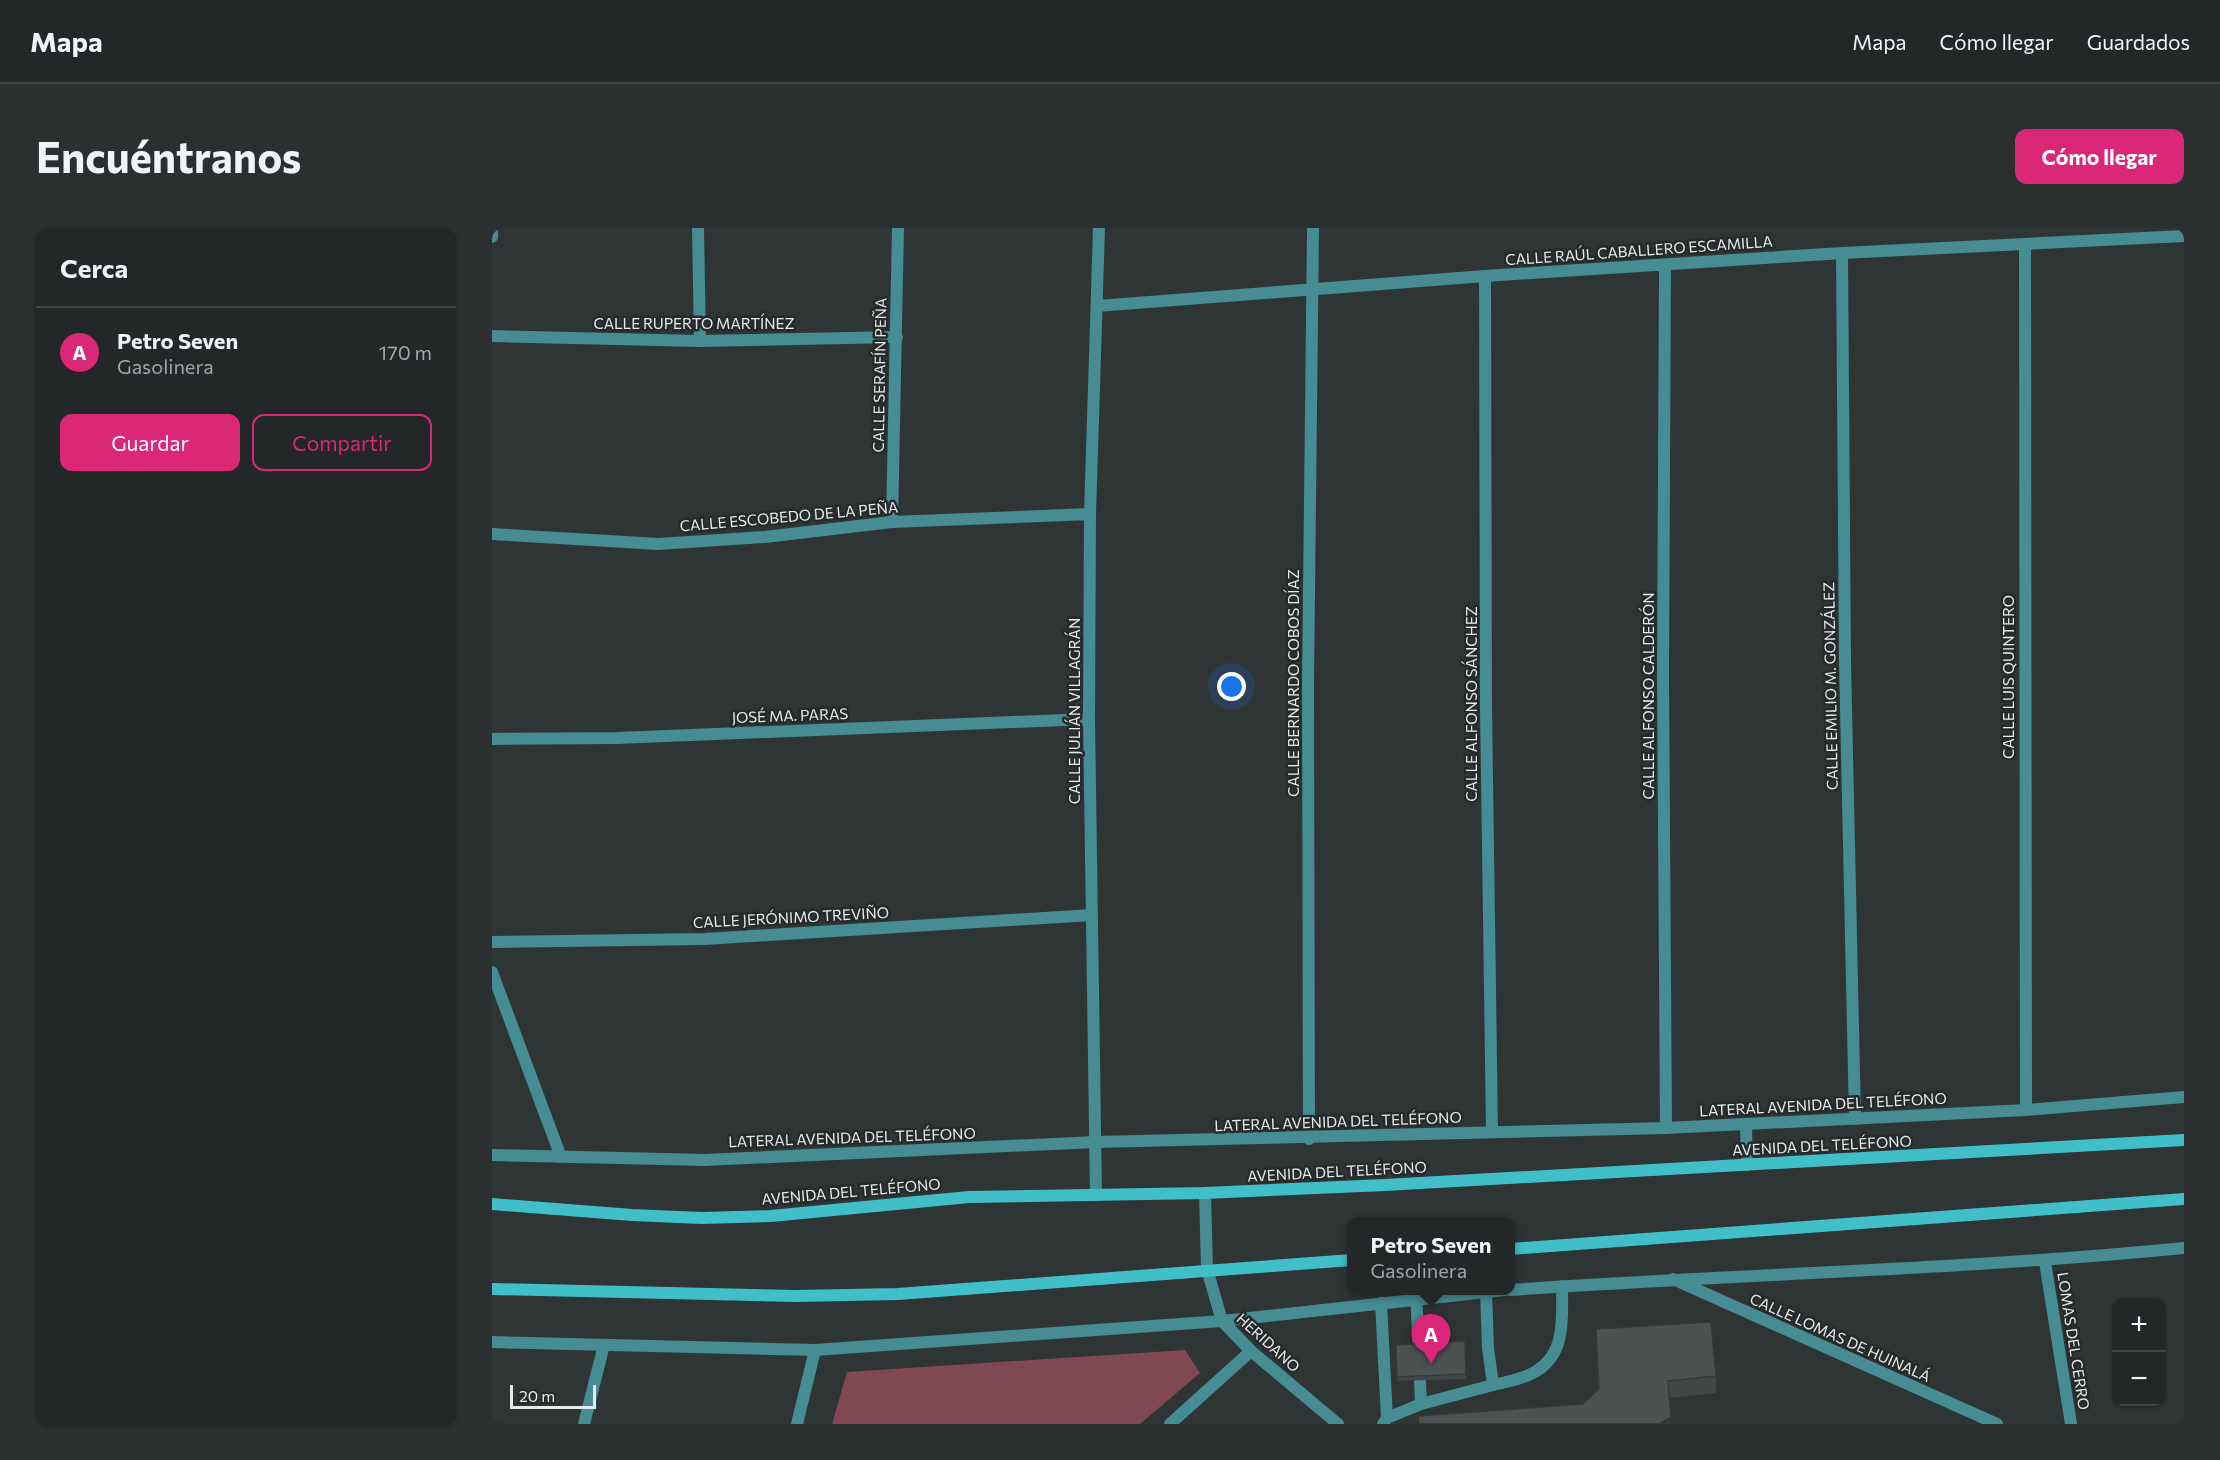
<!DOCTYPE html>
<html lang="es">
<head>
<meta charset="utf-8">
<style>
  :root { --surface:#232728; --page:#2b2f30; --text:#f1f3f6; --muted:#a3a5a8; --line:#404445; --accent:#db2777 }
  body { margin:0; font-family:Commissioner,sans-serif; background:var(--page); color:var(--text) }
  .controls { position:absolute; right:18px; bottom:18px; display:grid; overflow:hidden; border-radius:12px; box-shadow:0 2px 4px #0004 }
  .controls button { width:54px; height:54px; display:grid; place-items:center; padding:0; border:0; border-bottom:2px solid var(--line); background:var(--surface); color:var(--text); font:30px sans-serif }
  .scale { position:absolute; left:18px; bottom:15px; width:86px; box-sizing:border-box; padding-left:6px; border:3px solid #e7eaea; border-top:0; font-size:16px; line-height:21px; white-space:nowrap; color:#e7eaea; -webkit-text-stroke:4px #262a2b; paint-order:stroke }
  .you { position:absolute; left:740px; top:459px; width:21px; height:21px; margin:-15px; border:4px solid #fff; border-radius:50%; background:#1a73e8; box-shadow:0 0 0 9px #1a73e833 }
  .badge { display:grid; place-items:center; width:39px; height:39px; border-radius:50%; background:var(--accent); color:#fff; font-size:20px; font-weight:700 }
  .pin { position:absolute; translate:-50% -50px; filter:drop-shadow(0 2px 3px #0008) }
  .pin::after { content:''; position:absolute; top:32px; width:21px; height:18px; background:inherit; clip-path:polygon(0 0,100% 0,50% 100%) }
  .popup { position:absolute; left:855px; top:989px; width:168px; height:78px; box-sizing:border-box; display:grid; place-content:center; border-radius:12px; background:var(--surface); filter:drop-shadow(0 2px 4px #0005); font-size:20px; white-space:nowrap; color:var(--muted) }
  .popup b { font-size:22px; color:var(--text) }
  .popup::after { content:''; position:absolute; left:50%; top:100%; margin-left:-12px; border:12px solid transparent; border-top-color:var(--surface) }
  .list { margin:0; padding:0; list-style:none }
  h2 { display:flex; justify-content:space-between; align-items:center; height:78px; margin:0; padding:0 24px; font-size:26px }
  h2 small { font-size:20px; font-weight:400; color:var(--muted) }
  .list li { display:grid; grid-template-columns:39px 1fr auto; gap:18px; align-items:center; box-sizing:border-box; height:90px; padding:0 24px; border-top:2px solid var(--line) }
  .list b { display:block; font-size:22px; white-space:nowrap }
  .list p { margin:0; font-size:20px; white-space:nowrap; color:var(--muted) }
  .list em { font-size:20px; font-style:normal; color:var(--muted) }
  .actions { display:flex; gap:12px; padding:18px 24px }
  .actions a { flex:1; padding:14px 0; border:2px solid var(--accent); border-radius:12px; text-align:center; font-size:21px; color:var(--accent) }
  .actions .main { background:var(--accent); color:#fff }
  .map { position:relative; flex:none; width:1692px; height:1196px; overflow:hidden; border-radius:12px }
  header { display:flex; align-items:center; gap:36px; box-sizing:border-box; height:84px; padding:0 30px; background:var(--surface); border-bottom:2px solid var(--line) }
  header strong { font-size:28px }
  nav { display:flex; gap:33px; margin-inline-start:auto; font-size:21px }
  .intro { display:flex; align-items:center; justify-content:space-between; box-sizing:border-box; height:144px; padding:0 36px }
  h1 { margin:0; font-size:42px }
  .button { padding:15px 27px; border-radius:12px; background:var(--accent); color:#fff; font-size:21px; font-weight:700 }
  main { display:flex; gap:36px; padding:0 36px }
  aside { flex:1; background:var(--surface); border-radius:12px; box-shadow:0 2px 4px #0004 }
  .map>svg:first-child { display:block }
</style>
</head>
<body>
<header>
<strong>Mapa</strong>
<nav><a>Mapa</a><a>Cómo llegar</a><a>Guardados</a></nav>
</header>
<div class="intro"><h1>Encuéntranos</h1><a class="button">Cómo llegar</a></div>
<main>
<aside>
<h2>Cerca<small></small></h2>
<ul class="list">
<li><span class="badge">A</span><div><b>Petro Seven</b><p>Gasolinera</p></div><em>170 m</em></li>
</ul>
<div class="actions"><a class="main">Guardar</a><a>Compartir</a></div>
</aside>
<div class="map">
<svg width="1692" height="1196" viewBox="0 0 1692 1196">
  <rect width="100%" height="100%" fill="#2f3435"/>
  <path fill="#7f4852" d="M693 1122 708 1145 648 1196H340L355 1144Z"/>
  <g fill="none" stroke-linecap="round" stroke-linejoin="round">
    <path stroke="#458c93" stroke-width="12" d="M889 1075 895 1190
      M1001 1157C1014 1154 1030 1151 1041 1145 1075 1127 1070 1090 1070 1058
      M929 1176 1001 1157 996 1120 994 1064
      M891 1196 895 1190 929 1176 924 1062"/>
    <path stroke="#458c93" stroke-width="12" d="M206 0 208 113
      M0 9V0
      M1533 17 1534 882
      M1350 25 1353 434 1363 891
      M1173 37 1171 446 1174 900
      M993 48 994 478 1000 904
      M605 78 993 48 1350 25 1692 8
      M0 108 208 113 405 109
      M400 294 406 0
      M0 306 166 316 273 309 400 294 598 286
      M0 511 125 510 597 491
      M0 714 213 711 600 687
      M0 744 69 929
      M817 911 816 456 821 0
      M604 967 597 491 598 286 607 0
      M1553 1034 1579 1196
      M1181 1051 1505 1196
      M92 1196 112 1117
      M305 1196 323 1122
      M678 1196 759 1123"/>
    <path stroke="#458c93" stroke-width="12" d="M1254 897 1255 937
      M0 927 213 932 604 914 1174 900 1534 882 1692 869
      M713 965 715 1041 730 1093 759 1123 846 1196
      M1018 1062C1243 1046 1468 1042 1692 1020
      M0 1114 323 1122 730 1093 1013 1062"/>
    <path stroke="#41bfc9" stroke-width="12" d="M0 976 140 987 210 990 279 988 477 969 713 965 893 957 1692 912
      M1018 1021 1692 971
      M0 1061 303 1068 406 1066 860 1032"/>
  </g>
  <path fill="#414747" d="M1104 1101 1224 1148V1165L1177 1170 1179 1196 1091 1176 1106 1162Z
    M973 1113 974 1151 905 1153 904 1117Z"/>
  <path fill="#353939" d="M1179 1189V1196H1167Z"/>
  <path fill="#4c5252" stroke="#353939" stroke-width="1.5" d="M1219 1094 1224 1148 1176 1153 1179 1189 1167 1196H927L926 1188 1091 1176 1107 1161 1104 1101Z
    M973 1113 974 1146 905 1149 904 1117Z"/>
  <g text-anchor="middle" stroke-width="5" stroke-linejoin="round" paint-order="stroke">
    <g font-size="15" fill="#e7eaea" stroke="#262a2b">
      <text transform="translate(1147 23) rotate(-4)" y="5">CALLE RAÚL CABALLERO ESCAMILLA</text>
      <text x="202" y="101">CALLE RUPERTO MARTÍNEZ</text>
      <text transform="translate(388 147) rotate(-89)" y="5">CALLE SERAFÍN PEÑA</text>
      <text transform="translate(297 289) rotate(-5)" y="5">CALLE ESCOBEDO DE LA PEÑA</text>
      <text transform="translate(1517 449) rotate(-90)" y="5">CALLE LUIS QUINTERO</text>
      <text transform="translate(802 455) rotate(-90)" y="5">CALLE BERNARDO COBOS DÍAZ</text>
      <text transform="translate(1339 458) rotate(-91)" y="5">CALLE EMILIO M. GONZÁLEZ</text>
      <text transform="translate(1157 468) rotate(-90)" y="5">CALLE ALFONSO CALDERÓN</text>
      <text transform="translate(980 476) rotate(-90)" y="5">CALLE ALFONSO SÁNCHEZ</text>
      <text transform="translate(583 483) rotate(-90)" y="5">CALLE JULIÁN VILLAGRÁN</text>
      <text transform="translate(298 488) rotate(-2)" y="5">JOSÉ MA. PARAS</text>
      <text transform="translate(299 690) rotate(-3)" y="5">CALLE JERÓNIMO TREVIÑO</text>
      <text transform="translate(1331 877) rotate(-3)" y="5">LATERAL AVENIDA DEL TELÉFONO</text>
      <text transform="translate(846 894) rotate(-2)" y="5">LATERAL AVENIDA DEL TELÉFONO</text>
      <text transform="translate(360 910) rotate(-2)" y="5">LATERAL AVENIDA DEL TELÉFONO</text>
      <text transform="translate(1330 918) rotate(-3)" y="5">AVENIDA DEL TELÉFONO</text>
      <text transform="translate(845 944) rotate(-3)" y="5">AVENIDA DEL TELÉFONO</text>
      <text transform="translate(359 964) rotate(-5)" y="5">AVENIDA DEL TELÉFONO</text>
      <text transform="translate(1348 1110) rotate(24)" y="5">CALLE LOMAS DE HUINALÁ</text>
      <text transform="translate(1581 1113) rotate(81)" y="5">LOMAS DEL CERRO</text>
      <text transform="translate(776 1115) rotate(42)" y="5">HERIDANO</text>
    </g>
  </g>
</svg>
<div class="controls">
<button>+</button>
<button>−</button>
</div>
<div class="scale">20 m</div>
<div class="you"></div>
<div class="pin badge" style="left:939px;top:1136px">A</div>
<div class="popup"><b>Petro Seven</b>Gasolinera</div>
</div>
</main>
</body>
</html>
